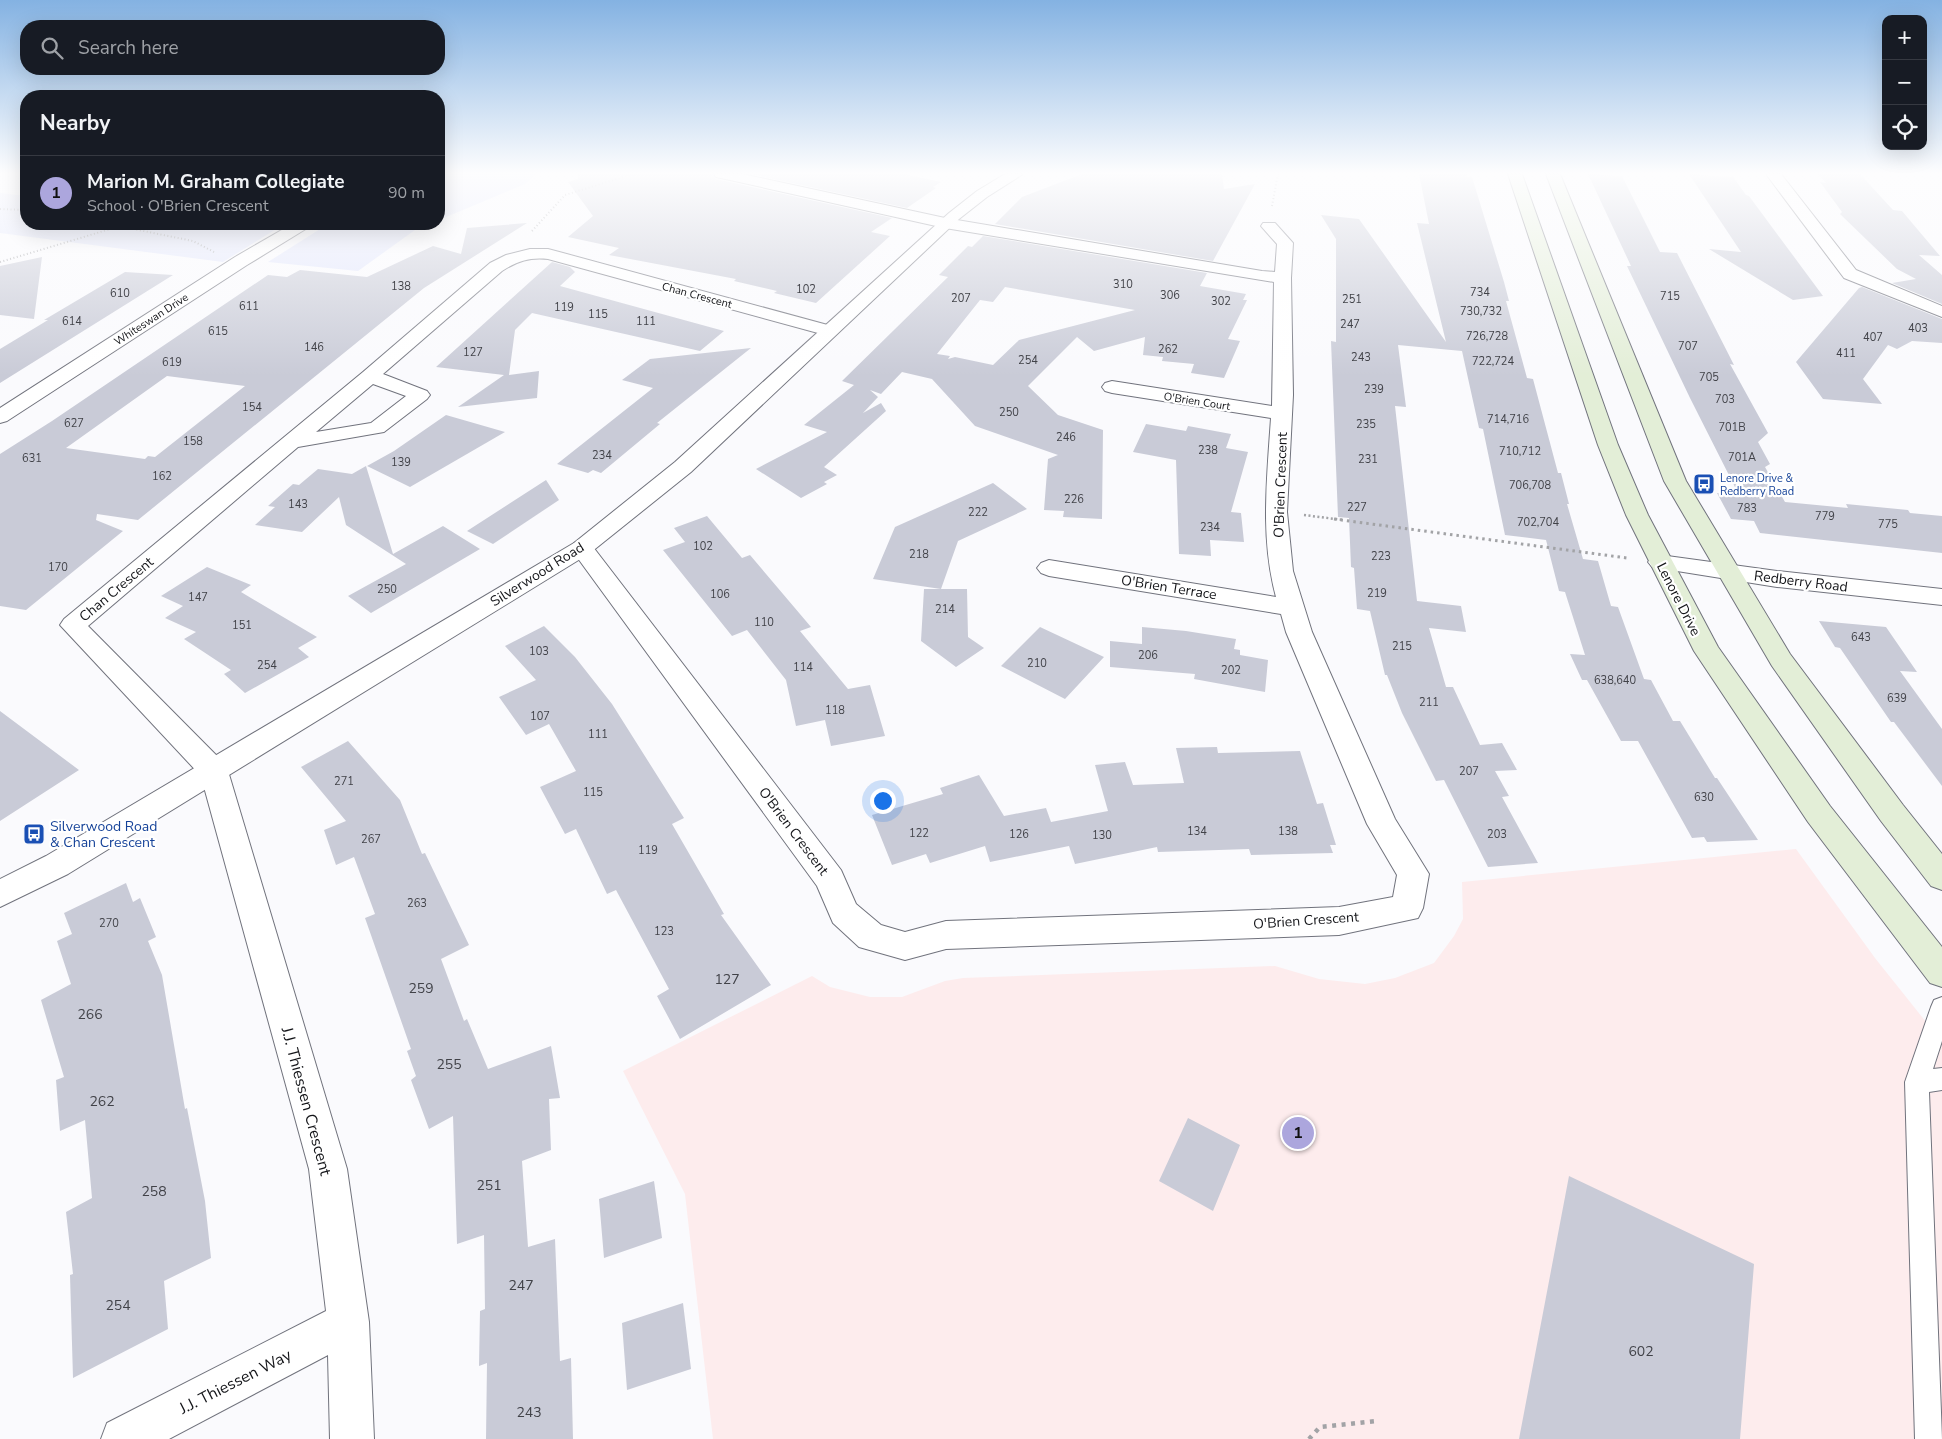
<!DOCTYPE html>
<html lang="en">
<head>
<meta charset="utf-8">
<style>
  :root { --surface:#171b24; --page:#20242c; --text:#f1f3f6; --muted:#9ea1a6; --line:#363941; --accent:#aca6dd }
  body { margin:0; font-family:"Nunito Sans",sans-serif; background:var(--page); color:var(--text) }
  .controls { position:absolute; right:15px; top:15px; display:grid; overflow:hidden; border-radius:10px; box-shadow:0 5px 20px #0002 }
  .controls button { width:45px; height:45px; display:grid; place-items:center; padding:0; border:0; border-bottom:1px solid var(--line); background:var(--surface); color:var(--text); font:25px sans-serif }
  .you { position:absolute; left:882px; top:800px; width:18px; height:18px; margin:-12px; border:4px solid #fff; border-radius:50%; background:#1a73e8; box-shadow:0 0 0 8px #1a73e833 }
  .badge { display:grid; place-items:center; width:32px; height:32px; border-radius:50%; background:var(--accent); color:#111; font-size:16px; font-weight:700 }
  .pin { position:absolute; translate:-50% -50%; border:2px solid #fff; box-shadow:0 1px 5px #0006 }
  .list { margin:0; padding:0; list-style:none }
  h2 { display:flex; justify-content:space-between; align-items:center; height:65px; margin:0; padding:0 20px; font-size:21px }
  h2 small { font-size:16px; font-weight:400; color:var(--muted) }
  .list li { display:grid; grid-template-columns:32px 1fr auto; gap:15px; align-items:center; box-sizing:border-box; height:75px; padding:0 20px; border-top:1px solid var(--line) }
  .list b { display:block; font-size:19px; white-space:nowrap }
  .list p { margin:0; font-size:16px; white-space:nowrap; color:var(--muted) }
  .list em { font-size:16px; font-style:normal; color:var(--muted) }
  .icon { flex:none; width:28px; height:28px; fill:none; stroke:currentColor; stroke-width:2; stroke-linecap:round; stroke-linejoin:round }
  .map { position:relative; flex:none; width:1942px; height:1439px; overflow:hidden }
  .search { position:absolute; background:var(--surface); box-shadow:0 5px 20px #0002; left:20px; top:20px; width:425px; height:55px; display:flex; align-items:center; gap:12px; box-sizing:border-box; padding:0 18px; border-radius:20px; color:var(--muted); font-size:19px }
  .panel { position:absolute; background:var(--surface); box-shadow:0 5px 20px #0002; left:20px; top:90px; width:425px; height:140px; border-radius:20px }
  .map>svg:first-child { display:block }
</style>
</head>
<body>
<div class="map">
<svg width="1942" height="1439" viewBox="0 0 1942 1439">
  <rect width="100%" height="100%" fill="#fafafd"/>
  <path fill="#fdeced" d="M1796 849 1875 958 1942 1042V1439H713L685 1194 623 1071 812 976 830 987 870 997H902L945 981 963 978 1275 966 1319 979 1365 984 1395 978 1434 963 1454 936 1463 919 1462 882Z"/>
  <path fill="#e1e5fb" d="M439 174H537L525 184 439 220Z
    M0 193 26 196V224H284L223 262 0 233Z
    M328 224H430L415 230 358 271 268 262Z"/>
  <path fill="#c9cbd7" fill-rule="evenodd" d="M578 174H712L716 179 892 218 871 232 890 236 816 303 774 293 777 291 734 281 736 279 609 255 619 248 568 237 593 216 568 182 578 179Z
    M751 174H905L941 182 933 187 936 188 907 208Z
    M1082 174H1222L1224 189 1255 184 1213 261 995 224 1022 197Z
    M1419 174H1467L1468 177H1472L1504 282 1509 301H1506L1527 378 1533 379 1558 473H1561L1569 504H1567L1583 559 1598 561 1611 606 1618 607 1644 679 1651 680 1673 721H1680L1715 778H1717L1758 840 1707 842 1704 837 1692 838 1638 741H1621L1587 680H1582L1570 654 1585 655 1565 592 1559 591 1546 540 1505 535 1483 429 1479 428 1462 351 1398 345 1406 407 1395 406 1417 601 1461 606 1466 632 1429 628 1446 687H1453L1480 745 1502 743 1517 770 1495 771 1509 796 1502 797 1538 863 1488 867 1444 780 1436 781 1402 713 1387 675H1385L1370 611 1357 609 1354 568 1351 567 1349 518 1338 517 1331 341 1336 342V239L1321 215 1359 219 1446 342 1417 223 1429 224Z
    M1588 174 1622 176 1660 252 1677 253 1734 365 1730 364 1768 433 1758 442 1770 464 1765 467 1785 502 1848 508 1846 504 1908 510 1910 513 1942 516V553L1760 533 1754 521 1731 519 1717 493 1739 495 1690 398 1627 266H1631Z
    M1689 174 1733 177 1746 195 1749 196 1823 296 1793 300 1709 249 1741 252Z
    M1818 174H1860L1893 210 1902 211 1940 256 1919 255 1942 275V304L1892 283 1916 279 1897 269 1840 214 1842 212 1820 182 1826 183Z
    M527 223 424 288 138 520 97 514 96 520 123 531 26 610 0 606V454L52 421 268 275 287 277 300 270 367 277 433 246 461 254 467 228ZM167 376 245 386 155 457 148 456 145 459 66 448Z
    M983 236 1207 273 1200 286 1246 294 1243 300H1247L1228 339 1240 341 1224 378 1191 373 1194 364 1162 361 1163 357 1143 355 1145 337 1094 351 1077 337 1028 386 1058 415 1103 430 1102 519 1063 517 1064 511 1044 510 1048 459 1058 455 975 426 932 379 902 372 881 394 870 390 878 397 863 413 881 403 886 411 824 467 837 475 824 482 827 484 801 498 756 469 827 432 804 425 854 385 842 381 948 277 939 275 968 246 972 247ZM1005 287 1135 310 1019 340 993 365 955 357 948 359 950 356 937 354 980 300 993 302Z
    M42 257 34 319 0 315V266Z
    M552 262 570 267 575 272 560 286 724 331 700 351 532 313 515 330 509 375 539 371 537 398 458 407 504 375 436 367Z
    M125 272 173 275 0 383V349L48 320H44Z
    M1862 287 1942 319V343L1912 341 1897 349 1888 345 1863 379 1882 404 1823 399 1796 362 1859 288Z
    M751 348 657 423 660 424 601 473 593 470 588 473 557 464 653 388 622 380 650 359Z
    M446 415 505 432 410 487 367 466 394 451Z
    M1146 424 1186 431 1188 426 1231 434 1226 448 1248 452 1231 512 1241 513 1244 542 1210 540 1211 556 1179 554 1176 460 1133 452Z
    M366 466 393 554 443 526 480 549 371 613 348 596 406 564 346 525 339 497 302 532 255 525 275 507 268 506 293 484 299 485 318 469 352 474Z
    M546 480 559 500 493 544 467 531Z
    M993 483 1027 509 958 541 941 589 873 579 895 527Z
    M707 516 742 558 750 555 811 627 800 631 848 689 870 685 885 736 831 746 825 720 796 726 786 680 747 630 732 636 663 550 685 542 674 528Z
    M207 567 251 585 241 592 317 637 298 648 309 657 245 693 224 674 231 670 184 639 196 632 165 618 183 606 161 596Z
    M924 589H967L968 637 984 648 956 667 921 641Z
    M1819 621 1886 627 1917 672 1900 671 1942 729V786L1894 722H1891L1840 648 1835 647Z
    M544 626 575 657 612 704 684 818 672 824 724 914 721 915 771 985 680 1039 657 996 669 989 616 890 607 894 576 829 565 834 540 787 576 771 549 724 526 735 499 697 536 680 505 646Z
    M1040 627 1104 657 1065 699 1001 666Z
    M1142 627 1186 631 1236 639 1234 649 1240 650V655L1268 660 1265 692 1194 679 1195 674 1110 667V641L1142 644Z
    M0 711 79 770 0 821Z
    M348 741 400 800 422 854 425 853 469 945 441 959 464 1021 467 1019 488 1069 551 1046 560 1098 549 1099 551 1150 522 1161 528 1247 555 1239 560 1361 571 1358 573 1439H486L487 1363 479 1366 480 1311 485 1309 484 1235 457 1244 453 1116 429 1129 411 1080 416 1076 407 1051 411 1049 365 918 375 914 354 857 336 865 324 830 346 821 301 767Z
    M1217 747 1218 753 1300 751 1317 804 1323 803 1336 845H1330L1333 853 1251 855 1249 849 1158 852 1157 847 1075 864 1069 846 990 862 985 846 930 863 926 854 892 865 872 815 943 794 940 788 979 775 1004 816 1046 808 1051 822 1108 811 1095 765 1125 762 1133 785 1184 783 1176 748Z
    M126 883 133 902 140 898 156 937 148 941 162 975 185 1109 187 1108 205 1201 211 1258 164 1281 168 1329 73 1378 70 1275 73 1274 66 1212 92 1198 85 1120 60 1131 56 1080 64 1077 41 1000 71 984 57 941 72 934 64 913Z
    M1188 1118 1240 1145 1213 1211 1159 1181Z
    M1569 1176 1754 1264 1740 1439H1519Z
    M654 1181 662 1238 604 1258 599 1199Z
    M683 1303 691 1369 627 1390 622 1323Z"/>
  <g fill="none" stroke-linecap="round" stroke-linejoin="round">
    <g stroke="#71737d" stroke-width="2">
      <path id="service" d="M1942 997V1041L1933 1069 1942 1068V1090L1929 1092 1942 1439H1915L1905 1082 1931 1007 1934 1000Z"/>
    </g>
    <g stroke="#71737d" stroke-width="2">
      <path id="minor" d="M714 174H742L945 218 1262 271 1275 272 1277 244 1261 226 1263 223H1275L1293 243 1291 278 1293 395 1287 512 1293 571 1312 632 1395 819 1429 874 1423 908 1418 918 1339 935 946 949 905 960 859 947 833 923 817 886 574 553 570 548 574 543 582 541 590 543 841 870 856 904 881 925 905 932 946 921 1339 907 1393 897 1397 875 1367 824 1286 632 1281 614 1049 576 1041 573 1037 568 1041 563 1049 560 1276 597C1260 538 1267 478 1271 418L1112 393 1105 391 1102 387 1105 383 1112 381 1272 406 1274 282 945 228 721 178 716 177Z
        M1766 174H1781L1856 270 1942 306V317L1844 278Z
        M530 249H548L563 253 835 327 838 331 835 335 829 336 548 259C530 257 517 261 502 271L383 374 427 391 430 395 427 399 384 432 298 447 88 626 224 763 228 771 347 1169 369 1322 374 1439H330L328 1355 169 1439H101L107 1423 326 1311 309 1169 201 776 60 625 64 619 363 372 490 263 506 255ZM373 384 406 396 371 423 316 432Z"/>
    </g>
    <g stroke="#71737d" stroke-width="2">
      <path id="tertiary" d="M1005 174H1023L987 197 959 219 691 472 590 553 68 874 0 907V879L46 856 574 543 675 462 949 213 977 191Z
        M292 224H311L309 227 247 265 7 421 0 423V408L235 257Z
        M1660 555 1777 571 1942 589V605L1777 587 1652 567 1648 562 1652 557Z"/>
    </g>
    <g stroke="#71737d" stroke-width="2">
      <path id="secondary" d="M1508 174H1522L1618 445 1648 515 1718 647 1830 806 1942 947V987L1930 983 1808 822 1694 651 1626 515 1598 445Z
        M1546 174H1560L1686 481 1790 654 1903 805 1942 854V890L1931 886 1881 821 1772 666 1664 481Z"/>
    </g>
    <path stroke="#a2a3a6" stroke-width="2" stroke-dasharray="1 2.5" stroke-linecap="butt" d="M1272 206 1278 174
      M0 209 26 210
      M109 224 193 241 214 252
      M532 231 565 195 633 174
      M0 262 127 224"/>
    <path stroke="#a2a3a6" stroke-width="2.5" stroke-dasharray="2 2.5" stroke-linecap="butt" d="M1304 515 1343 520"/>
    <path stroke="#a2a3a6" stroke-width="3" stroke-dasharray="2.5 4" stroke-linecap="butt" d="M1334 519 1627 558"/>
    <path stroke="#a2a3a6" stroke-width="4.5" stroke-dasharray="4 5.5" stroke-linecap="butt" d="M1309 1439 1320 1427 1376 1421"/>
    <use href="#service" fill="#fff" fill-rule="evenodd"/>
    <use href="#minor" fill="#fff" fill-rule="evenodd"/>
    <use href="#tertiary" fill="#fff" fill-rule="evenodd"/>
    <use href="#secondary" fill="#e3eed7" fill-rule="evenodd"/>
  </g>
  <linearGradient id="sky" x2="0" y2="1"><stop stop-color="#84b2e2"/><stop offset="0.46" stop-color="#fdfdfe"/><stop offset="1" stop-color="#fdfdfe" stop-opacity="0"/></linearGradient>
  <rect width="1942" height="376" fill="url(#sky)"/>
  <defs>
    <g id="bus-square" transform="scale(1.125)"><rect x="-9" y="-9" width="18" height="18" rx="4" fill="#1a4fb4" stroke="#fff"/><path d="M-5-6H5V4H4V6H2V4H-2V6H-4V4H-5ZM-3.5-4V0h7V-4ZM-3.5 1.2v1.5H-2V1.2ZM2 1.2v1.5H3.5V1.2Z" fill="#fff"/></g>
  </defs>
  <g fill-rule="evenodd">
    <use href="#bus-square" x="1704" y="484"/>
    <use href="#bus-square" x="34" y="834"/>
  </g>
  <g text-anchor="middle" stroke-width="4.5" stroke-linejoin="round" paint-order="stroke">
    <g font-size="11" fill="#414248">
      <text x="1123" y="288">310</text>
      <text x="401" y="290">138</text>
      <text x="806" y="293">102</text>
      <text x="1480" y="296">734</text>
      <text x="120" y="297">610</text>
      <text x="1170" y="299">306</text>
      <text x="1670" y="300">715</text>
      <text x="961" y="302">207</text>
      <text x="1352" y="303">251</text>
      <text x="1221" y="305">302</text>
      <text x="249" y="310">611</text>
      <text x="564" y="311">119</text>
      <text x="1481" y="315">730,732</text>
      <text x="598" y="318">115</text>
      <text x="72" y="325">614</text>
      <text x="646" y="325">111</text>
      <text x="1350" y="328">247</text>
      <text x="1918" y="332">403</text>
      <text x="218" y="335">615</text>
      <text x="1487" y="340">726,728</text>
      <text x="1873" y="341">407</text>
      <text x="1688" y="350">707</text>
      <text x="314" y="351">146</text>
      <text x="1168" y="353">262</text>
      <text x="473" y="356">127</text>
      <text x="1846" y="357">411</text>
      <text x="1361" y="361">243</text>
      <text x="1028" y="364">254</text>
      <text x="1493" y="365">722,724</text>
      <text x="172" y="366">619</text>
      <text x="1709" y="381">705</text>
      <text x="1374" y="393">239</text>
      <text x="1725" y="403">703</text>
      <text x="252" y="411">154</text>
      <text x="1009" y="416">250</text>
      <text x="1508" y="423">714,716</text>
      <text x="74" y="427">627</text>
      <text x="1366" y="428">235</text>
      <text x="1732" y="431">701B</text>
      <text x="1066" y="441">246</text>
      <text x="193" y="445">158</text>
      <text x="1208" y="454">238</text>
      <text x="1520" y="455">710,712</text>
      <text x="602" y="459">234</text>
      <text x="1742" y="461">701A</text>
      <text x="32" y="462">631</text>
      <text x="1368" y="463">231</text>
      <text x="401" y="466">139</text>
      <text x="162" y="480">162</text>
      <text x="1530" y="489">706,708</text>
      <text x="1074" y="503">226</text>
      <text x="298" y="508">143</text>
      <text x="1357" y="511">227</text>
      <text x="1747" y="512">783</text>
      <text x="978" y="516">222</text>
      <text x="1825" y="520">779</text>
      <text x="1538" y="526">702,704</text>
      <text x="1888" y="528">775</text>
      <text x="1210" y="531">234</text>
      <text x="703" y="550">102</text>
      <text x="919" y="558">218</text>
      <text x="1381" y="560">223</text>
      <text x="58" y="571">170</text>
      <text x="387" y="593">250</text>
      <text x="1377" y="597">219</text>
      <text x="720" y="598">106</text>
      <text x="198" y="601">147</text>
      <text x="945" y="613">214</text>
      <text x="764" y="626">110</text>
      <text x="242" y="629">151</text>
      <text x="1861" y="641">643</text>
      <text x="1402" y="650">215</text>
      <text x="539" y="655">103</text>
      <text x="1148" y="659">206</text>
      <text x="1037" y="667">210</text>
      <text x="267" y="669">254</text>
      <text x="803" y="671">114</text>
      <text x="1231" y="674">202</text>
      <text x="1615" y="684">638,640</text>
      <text x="1897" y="702">639</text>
      <text x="1429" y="706">211</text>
      <text x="835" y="714">118</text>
      <text x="540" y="720">107</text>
      <text x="598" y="738">111</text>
      <text x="1469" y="775">207</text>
      <text x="344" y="785">271</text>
      <text x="593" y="796">115</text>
      <text x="1704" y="801">630</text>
      <text x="1197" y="835">134</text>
      <text x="1288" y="835">138</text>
      <text x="919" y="837">122</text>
      <text x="1019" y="838">126</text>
      <text x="1497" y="838">203</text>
      <text x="1102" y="839">130</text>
      <text x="371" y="843">267</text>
      <text x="648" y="854">119</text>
      <text x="417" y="907">263</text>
      <text x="109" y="927">270</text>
      <text x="664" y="935">123</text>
    </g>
    <g font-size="11" fill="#141519" stroke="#fff">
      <text transform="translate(697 295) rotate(15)" y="4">Chan Crescent</text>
      <text transform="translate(151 319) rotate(-33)" y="4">Whiteswan Drive</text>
      <text transform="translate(1197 401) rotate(9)" y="4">O'Brien Court</text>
    </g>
    <g font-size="11" fill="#164399" stroke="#fff" text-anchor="start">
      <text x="1720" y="482">Lenore Drive &amp;<tspan x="1720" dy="13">Redberry Road</tspan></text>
    </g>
    <g font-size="14" fill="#141519" stroke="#fff">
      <text transform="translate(1280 485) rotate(-88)" y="5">O'Brien Crescent</text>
      <text transform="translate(537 574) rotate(-32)" y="5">Silverwood Road</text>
      <text transform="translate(1801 581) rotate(7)" y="5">Redberry Road</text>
      <text transform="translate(1169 587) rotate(9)" y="5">O'Brien Terrace</text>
      <text transform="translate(116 589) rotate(-40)" y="5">Chan Crescent</text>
      <text transform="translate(1679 599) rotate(63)" y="5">Lenore Drive</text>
      <text transform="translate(794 831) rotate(53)" y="5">O'Brien Crescent</text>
      <text transform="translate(1306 920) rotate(-4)" y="5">O'Brien Crescent</text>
    </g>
    <g font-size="14" fill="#164399" stroke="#fff" text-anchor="start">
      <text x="50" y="831">Silverwood Road<tspan x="50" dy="16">&amp; Chan Crescent</tspan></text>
    </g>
    <g font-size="14" fill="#414248">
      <text x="727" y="984">127</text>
      <text x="421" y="993">259</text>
      <text x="90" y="1019">266</text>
      <text x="449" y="1069">255</text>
      <text x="102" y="1106">262</text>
      <text x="489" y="1190">251</text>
      <text x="154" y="1196">258</text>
      <text x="521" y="1290">247</text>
      <text x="118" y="1310">254</text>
      <text x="1641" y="1356">602</text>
      <text x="529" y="1417">243</text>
    </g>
    <g font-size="16" fill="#141519" stroke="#fff">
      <text transform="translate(307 1101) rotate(75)" y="6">J.J. Thiessen Crescent</text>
      <text transform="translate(235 1381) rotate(-27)" y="6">J.J. Thiessen Way</text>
    </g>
  </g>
</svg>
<div class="controls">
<button>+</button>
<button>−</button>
<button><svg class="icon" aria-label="locate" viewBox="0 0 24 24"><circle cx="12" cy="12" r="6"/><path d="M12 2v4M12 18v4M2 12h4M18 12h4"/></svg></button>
</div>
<div class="you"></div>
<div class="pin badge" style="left:1298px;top:1133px">1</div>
<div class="search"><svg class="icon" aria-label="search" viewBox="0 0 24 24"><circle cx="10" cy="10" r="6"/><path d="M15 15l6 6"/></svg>Search here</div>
<section class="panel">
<h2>Nearby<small></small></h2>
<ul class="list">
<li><span class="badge">1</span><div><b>Marion M. Graham Collegiate</b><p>School · O'Brien Crescent</p></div><em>90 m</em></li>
</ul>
</section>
</div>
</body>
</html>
